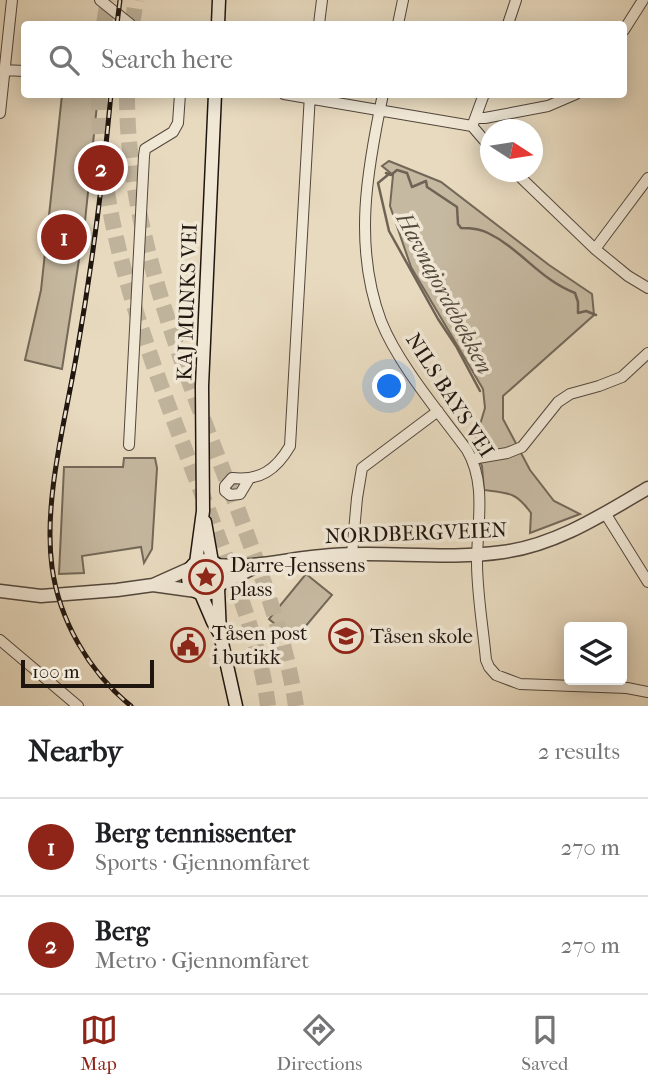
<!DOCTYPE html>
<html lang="en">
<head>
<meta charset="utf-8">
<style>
  :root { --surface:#fff; --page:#f6f6f6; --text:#202124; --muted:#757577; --line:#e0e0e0; --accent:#8f2418 }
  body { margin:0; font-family:"IM FELL French Canon",serif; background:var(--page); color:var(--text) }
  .controls { position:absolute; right:21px; bottom:21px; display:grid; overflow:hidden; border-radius:7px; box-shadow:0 4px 18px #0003 }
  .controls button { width:63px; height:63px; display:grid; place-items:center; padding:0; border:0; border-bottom:2px solid var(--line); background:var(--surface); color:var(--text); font:35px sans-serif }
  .compass { position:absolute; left:480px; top:119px; width:63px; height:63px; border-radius:50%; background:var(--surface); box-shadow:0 4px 18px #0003; rotate:102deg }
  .scale { position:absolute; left:21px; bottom:18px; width:133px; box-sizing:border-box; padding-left:7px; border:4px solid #201610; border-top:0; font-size:19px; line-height:24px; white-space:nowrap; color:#201610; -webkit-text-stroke:5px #f0e7d5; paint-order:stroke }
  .you { position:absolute; left:390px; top:387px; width:24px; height:24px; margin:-18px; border:5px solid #fff; border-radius:50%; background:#1a73e8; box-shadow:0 0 0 10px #1a73e833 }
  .badge { display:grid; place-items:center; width:46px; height:46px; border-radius:50%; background:var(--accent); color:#fff; font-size:23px; font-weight:700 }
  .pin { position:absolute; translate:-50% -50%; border:4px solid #fff; box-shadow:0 2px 7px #0006 }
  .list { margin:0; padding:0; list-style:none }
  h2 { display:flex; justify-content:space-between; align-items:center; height:91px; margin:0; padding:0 28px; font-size:30px }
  h2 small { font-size:23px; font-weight:400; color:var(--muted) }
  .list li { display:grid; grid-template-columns:46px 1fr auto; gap:21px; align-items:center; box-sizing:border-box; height:98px; padding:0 28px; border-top:2px solid var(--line) }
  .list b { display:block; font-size:26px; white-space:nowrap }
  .list p { margin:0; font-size:23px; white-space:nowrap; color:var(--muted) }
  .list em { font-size:23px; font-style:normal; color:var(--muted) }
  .icon { flex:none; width:38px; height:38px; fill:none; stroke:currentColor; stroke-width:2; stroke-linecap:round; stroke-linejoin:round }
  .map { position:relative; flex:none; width:648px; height:706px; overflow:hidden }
  .search { position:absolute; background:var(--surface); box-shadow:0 4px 18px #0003; left:21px; right:21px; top:21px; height:77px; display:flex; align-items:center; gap:18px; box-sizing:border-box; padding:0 24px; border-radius:7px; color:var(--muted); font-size:26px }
  .sheet { height:287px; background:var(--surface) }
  nav { display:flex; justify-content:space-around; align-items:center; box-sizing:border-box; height:98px; border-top:2px solid var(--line); background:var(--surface); font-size:19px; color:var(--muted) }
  nav a { display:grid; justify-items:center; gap:4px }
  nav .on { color:var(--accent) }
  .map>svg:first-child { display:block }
</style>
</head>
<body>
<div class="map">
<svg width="648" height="706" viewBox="0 0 648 706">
  <rect width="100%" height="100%" fill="#e8dabf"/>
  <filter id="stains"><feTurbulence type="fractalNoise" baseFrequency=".00286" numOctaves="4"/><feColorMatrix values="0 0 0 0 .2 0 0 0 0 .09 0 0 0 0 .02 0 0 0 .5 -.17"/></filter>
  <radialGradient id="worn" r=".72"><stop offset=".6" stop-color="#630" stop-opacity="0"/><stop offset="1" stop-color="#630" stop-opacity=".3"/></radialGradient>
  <path fill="#c6b9a1" stroke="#736858" stroke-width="2" d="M62 95H98L85 221 62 369 25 360 41 290Z
    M389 161 441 182 549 265 592 294 594 315 503 396V419L530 470 554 501 580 514 530 533 531 513C516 492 509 493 484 490L482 466 473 448 485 408 483 389 411 267 390 206 393 175 382 166Z
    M124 458H155L157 468 152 549 144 563 141 547 82 556 84 573 59 574 64 467H123Z
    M306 574 332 595 294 640 269 619Z"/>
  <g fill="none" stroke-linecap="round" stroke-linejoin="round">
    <path stroke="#6f6356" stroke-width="2.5" d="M386 173 391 175 397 170 407 173 412 187 426 181 427 187 457 207 458 224 461 228C469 228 481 229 488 233 521 249 539 279 575 293L578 302V313L586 311 596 315
      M389 174 378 183 389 231 438 319 456 346 480 391"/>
    <path stroke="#c0b39c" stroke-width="16" stroke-dasharray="16 8" stroke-linecap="butt" d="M104 24 108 0
      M132 24 136 0
      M99 94C98 243 162 387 213 523 235 582 260 643 268 706
      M127 94C127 243 190 381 241 518 263 579 286 641 296 706"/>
    <g stroke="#52473c" stroke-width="12">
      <path id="minor" d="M100 0 130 24
        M319 24 322 0
        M398 24 403 0
        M508 24 516 0
        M624 30 643 0
        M4 70 24 71
        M284 94 472 126 490 147
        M383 94C367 170 353 246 381 321 398 364 439 412 467 450 487 484 477 524 477 562 477 594 483 627 486 660L489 667 496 675 520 684 627 688 648 692
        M0 113 12 0
        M476 118H485L548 106 576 94
        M473 124 484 94
        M515 172 595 249 628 276 648 288
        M595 249 648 178
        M129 445 144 156 145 149 173 132 178 123 180 94
        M472 459 507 453 522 447 558 402 570 394 599 386 622 377 648 353
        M249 479 240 494 230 495 225 491V486L232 478C260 481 276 470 290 446L310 94
        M605 513 648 582
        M352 554 357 498 362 468 438 411
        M0 640 78 706"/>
    </g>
    <g stroke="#52473c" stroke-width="15">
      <path id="tertiary" d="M216 565C256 569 293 557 333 555 389 551 447 560 503 552 556 545 602 515 648 488
        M221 584 255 567
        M153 585 196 591
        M0 591 41 596 117 590 153 585 191 568"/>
    </g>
    <g stroke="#201610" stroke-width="15">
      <path id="secondary" d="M218 24 219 0
        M205 522 212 562
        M188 577a17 17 0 1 1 34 0a17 17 0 1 1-34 0Z
        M196 563 203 511 202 386 215 94
        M218 588 220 634 236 706
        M201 594 213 622 220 634"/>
    </g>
    <use href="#minor" stroke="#f0e7d5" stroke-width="10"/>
    <use href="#tertiary" stroke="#f0e7d5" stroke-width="12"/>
    <use href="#secondary" stroke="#f0e7d5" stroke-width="12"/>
    <g stroke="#201610" stroke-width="5">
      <path id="rail" d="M117 24 120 0
        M111 94C103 181 92 266 77 352 66 418 43 500 52 567 59 620 89 672 131 706"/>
    </g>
    <use href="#rail" stroke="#f0e7d5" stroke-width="2.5" stroke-dasharray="8" stroke-linecap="butt"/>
  </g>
  <defs>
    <g id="sight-ring" transform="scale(1.75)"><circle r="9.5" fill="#f0e7d5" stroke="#8f2418" stroke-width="1.5"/><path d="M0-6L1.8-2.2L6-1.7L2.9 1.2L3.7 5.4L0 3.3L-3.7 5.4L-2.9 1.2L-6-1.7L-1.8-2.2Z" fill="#8f2418"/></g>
    <g id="school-ring" transform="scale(1.75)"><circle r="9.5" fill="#f0e7d5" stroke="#8f2418" stroke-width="1.5"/><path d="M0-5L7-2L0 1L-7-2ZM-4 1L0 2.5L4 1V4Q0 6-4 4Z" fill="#8f2418"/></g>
    <g id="civic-ring" transform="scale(1.75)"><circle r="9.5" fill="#f0e7d5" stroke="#8f2418" stroke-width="1.5"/><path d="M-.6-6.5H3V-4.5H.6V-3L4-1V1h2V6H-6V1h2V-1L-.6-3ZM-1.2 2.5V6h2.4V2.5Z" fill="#8f2418"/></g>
  </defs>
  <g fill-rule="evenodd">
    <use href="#sight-ring" x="206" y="577"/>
    <use href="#school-ring" x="346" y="636"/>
    <use href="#civic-ring" x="188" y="645"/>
  </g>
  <g text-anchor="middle" stroke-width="7" stroke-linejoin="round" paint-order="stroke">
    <g font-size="21" fill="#201610" stroke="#f0e7d5">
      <text transform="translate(187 302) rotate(-88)" y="7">KAJ MUNKS VEI</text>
      <text transform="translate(450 395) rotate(57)" y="7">NILS BAYS VEI</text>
      <text transform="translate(416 533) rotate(-2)" y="7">NORDBERGVEIEN</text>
    </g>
    <g font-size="21" fill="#201610" stroke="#f0e7d5" text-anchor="start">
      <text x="230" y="572">Darre-Jenssens<tspan x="230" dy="24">plass</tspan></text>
      <text x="212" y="640">Tåsen post<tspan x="212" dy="24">i butikk</tspan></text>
      <text x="370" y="643">Tåsen skole</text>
    </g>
    <g font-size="23" font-style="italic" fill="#554a3e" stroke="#f0e7d5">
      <text transform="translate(445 293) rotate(62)" y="8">Havnajordebekken</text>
    </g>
  </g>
  <rect width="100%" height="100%" filter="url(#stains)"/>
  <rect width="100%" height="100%" fill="url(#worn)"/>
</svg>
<div class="controls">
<button><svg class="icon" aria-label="layers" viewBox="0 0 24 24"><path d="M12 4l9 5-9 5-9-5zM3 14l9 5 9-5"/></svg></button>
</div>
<svg class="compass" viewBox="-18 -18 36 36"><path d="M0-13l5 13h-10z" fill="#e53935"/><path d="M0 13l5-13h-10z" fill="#757577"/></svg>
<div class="scale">100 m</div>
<div class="you"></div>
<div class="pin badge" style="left:64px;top:237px">1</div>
<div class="pin badge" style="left:101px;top:168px">2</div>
<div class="search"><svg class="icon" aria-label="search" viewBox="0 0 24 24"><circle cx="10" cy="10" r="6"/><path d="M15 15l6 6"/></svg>Search here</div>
</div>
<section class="sheet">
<h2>Nearby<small>2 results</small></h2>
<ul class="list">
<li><span class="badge">1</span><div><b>Berg tennissenter</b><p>Sports · Gjennomfaret</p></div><em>270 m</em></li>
<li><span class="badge">2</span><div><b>Berg</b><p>Metro · Gjennomfaret</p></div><em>270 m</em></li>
</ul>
</section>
<nav>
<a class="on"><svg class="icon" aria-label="map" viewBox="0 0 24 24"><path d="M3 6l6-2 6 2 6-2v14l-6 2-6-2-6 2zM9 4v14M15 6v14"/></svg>Map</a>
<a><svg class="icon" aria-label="directions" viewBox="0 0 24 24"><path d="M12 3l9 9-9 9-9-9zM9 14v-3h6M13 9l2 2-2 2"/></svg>Directions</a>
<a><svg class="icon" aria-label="saved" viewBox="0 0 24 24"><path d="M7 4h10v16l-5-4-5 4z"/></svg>Saved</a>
</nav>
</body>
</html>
